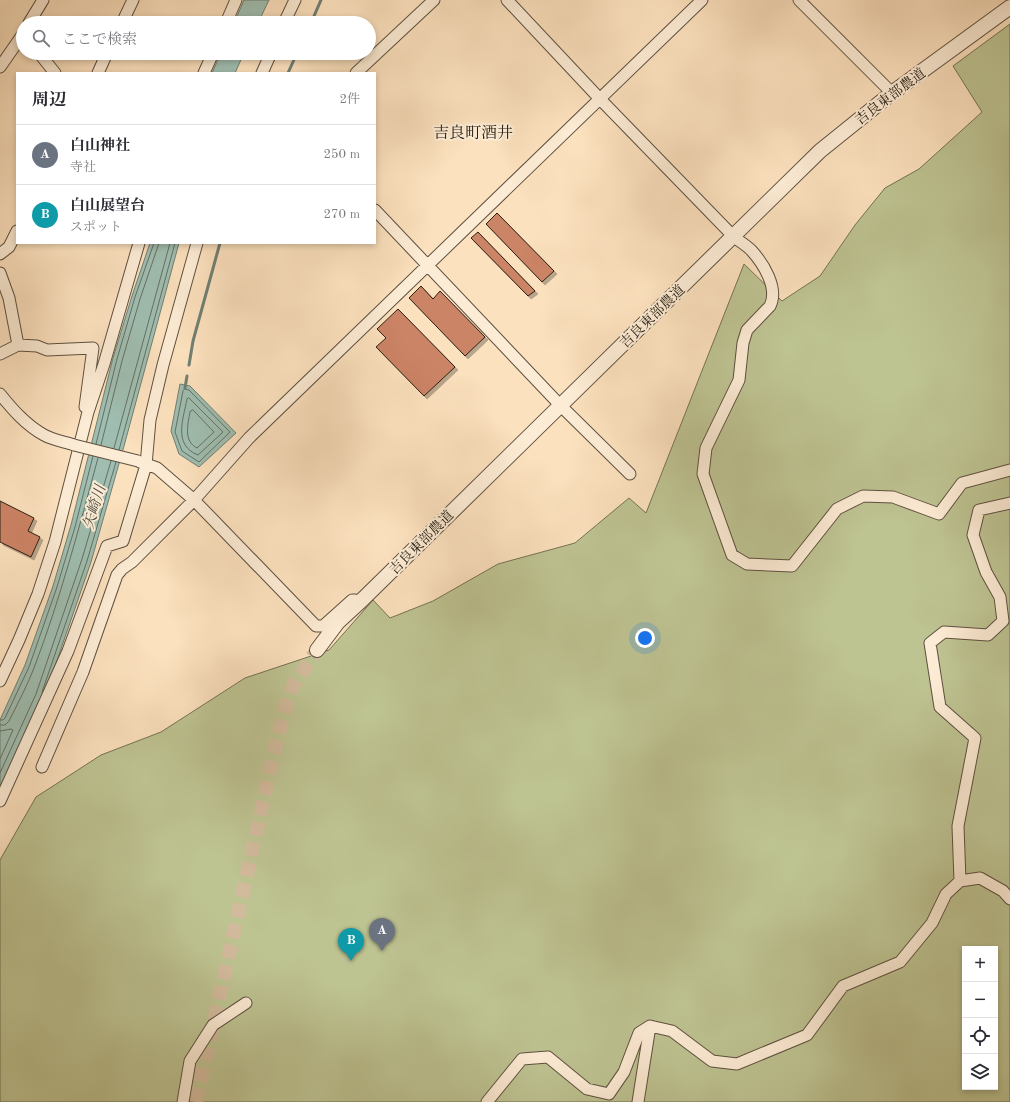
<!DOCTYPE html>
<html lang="ja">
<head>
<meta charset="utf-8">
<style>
  :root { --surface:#fff; --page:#f7f7f7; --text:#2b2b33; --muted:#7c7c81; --line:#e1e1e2; --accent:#0b8043 }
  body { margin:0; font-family:"Old Standard TT","Noto Serif JP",serif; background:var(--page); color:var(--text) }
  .controls { position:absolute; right:12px; bottom:12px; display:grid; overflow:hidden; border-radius:0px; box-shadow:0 2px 6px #0003 }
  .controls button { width:36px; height:36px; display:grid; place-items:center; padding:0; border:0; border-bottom:1px solid var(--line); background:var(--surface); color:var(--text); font:20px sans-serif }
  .you { position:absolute; left:645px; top:638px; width:14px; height:14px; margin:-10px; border:3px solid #fff; border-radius:50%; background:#1a73e8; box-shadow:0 0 0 6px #1a73e833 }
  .badge { display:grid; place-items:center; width:26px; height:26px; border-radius:50%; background:var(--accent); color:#fff; font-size:13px; font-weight:700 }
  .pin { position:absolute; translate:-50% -33px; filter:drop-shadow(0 1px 2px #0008) }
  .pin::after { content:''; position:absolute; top:21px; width:14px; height:12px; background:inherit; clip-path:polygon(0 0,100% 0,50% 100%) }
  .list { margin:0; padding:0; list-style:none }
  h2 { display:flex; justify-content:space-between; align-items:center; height:52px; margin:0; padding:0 16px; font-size:17px }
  h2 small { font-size:13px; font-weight:400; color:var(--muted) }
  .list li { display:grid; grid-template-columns:26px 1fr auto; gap:12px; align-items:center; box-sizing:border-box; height:60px; padding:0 16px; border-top:1px solid var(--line) }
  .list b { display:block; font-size:15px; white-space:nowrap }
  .list p { margin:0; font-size:13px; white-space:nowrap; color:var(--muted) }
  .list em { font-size:13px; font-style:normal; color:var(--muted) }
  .icon { flex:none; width:22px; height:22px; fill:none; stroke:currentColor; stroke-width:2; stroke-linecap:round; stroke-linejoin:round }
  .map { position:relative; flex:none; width:1010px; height:1102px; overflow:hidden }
  .search { position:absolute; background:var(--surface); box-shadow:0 2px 6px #0003; left:16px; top:16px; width:360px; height:44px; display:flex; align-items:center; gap:10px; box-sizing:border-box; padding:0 14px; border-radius:22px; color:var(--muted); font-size:15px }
  .panel { position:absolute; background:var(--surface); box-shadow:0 2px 6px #0003; left:16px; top:72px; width:360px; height:172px; border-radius:0px }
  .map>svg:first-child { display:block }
</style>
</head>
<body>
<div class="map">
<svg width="1010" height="1102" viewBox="0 0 1010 1102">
  <defs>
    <filter id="shadow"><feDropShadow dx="3" dy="3" stdDeviation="0" flood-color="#0004"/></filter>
  </defs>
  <rect width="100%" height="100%" fill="#fce1be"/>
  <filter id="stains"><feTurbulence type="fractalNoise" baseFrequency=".005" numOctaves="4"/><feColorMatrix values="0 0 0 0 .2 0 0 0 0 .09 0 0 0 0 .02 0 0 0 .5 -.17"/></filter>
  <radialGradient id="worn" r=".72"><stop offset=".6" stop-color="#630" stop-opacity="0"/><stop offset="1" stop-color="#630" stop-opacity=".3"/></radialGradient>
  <path fill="#bec392" stroke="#747254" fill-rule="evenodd" d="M1010 24V1102H0V860L36 797 101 755 161 732 245 678 329 650 373 600 390 618 433 601 498 564 575 543 629 498 646 513 744 264 782 301 820 276 855 225 885 188 919 169 982 112 953 66ZM965 949H995V1087H965Z"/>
  <path fill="#9fbeb1" stroke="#707f73" d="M244 0H269L258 23H234Z
    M221 53H244L235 73H212Z
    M150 243H179L124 446 91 562 44 698 0 794V720L25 665 53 586 71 525 113 358 132 296Z
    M180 384 190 386 236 433 199 467 179 454 171 431Z"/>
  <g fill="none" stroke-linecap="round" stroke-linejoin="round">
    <path stroke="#646f64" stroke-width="1" d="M185 389 189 390 230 432 199 462 182 451 175 432 183 391Z
      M189 398 223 432 198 455C173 445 183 420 187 399Z
      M193 410 214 432 197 448C183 441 188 424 190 412Z
      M96 444 117 359 135 297 154 243
      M101 445 122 361 140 299 159 243
      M114 448 170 243
      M119 450 175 243
      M42 692 87 561 116 462
      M0 720H3L5 718 29 667 57 587 75 527 93 456
      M0 725H5L9 721C18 703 27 686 34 668 60 600 79 528 98 458
      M0 731 11 729 13 730 0 759
      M0 773 36 694 82 559 111 461"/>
    <path stroke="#707f73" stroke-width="3" d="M311 23 321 0
      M288 73 297 53
      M189 365 193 341 220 243
      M185 388 187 376"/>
  </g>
  <path fill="#cc8466" stroke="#2a2016" filter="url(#shadow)" d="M497 213 554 271 542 282 486 224Z
    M478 232 535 291 528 296 471 238Z
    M421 286 433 299 440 291 485 337 465 356 409 298Z
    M398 309 455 367 424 396 376 347 386 338 377 329Z
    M0 501 34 518 28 531 40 537 31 557 0 542Z"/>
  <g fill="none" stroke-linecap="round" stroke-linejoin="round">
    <path stroke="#d2ba9c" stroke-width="14" stroke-dasharray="14 7" stroke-linecap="butt" d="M196 1102 276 744 286 706 294 684 317 650"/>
    <g stroke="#5e5040" stroke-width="13">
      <path id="minor" d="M507 0 600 99 734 237C739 241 746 245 751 250 763 263 779 288 770 306L747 330 743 343 739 380 706 448 703 474 732 555 747 564 792 566 837 509 863 496 893 497 939 514 962 483 1010 470
        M799 0 892 93
        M29 23 43 0
        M122 23 133 0
        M226 23 236 0
        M284 23 295 0
        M39 53 55 73
        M0 67 23 34
        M98 73 107 53
        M204 73 213 53
        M262 73 271 53
        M356 73 434 0
        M375 210 560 405 630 474
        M0 254 9 247 17 231
        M0 273 9 298 18 345
        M0 354 18 345 37 346 47 350 93 348 85 407
        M0 394C13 410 26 425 44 435 53 440 65 442 74 445
        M140 462 157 468 194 500 316 626H323L352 600H355
        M0 681 19 640 38 594 55 542 88 412 104 364 139 243
        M42 767 83 672 117 575 122 569 132 562 194 500 249 438 702 0
        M0 801 68 651 107 546 123 541 146 465 150 420 163 365 197 243
        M960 881 958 826 975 738 940 707 930 643 944 632 988 635 1003 621 1000 597 986 572 973 535 979 510 1010 503
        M183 1102 190 1061 213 1025 246 1003
        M487 1102 522 1059 548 1057 587 1089 609 1094 624 1072 639 1033 650 1026
        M638 1102 650 1026 672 1031 712 1061 737 1064 807 1035 843 986 900 962 932 923 946 894 960 881 980 878 1003 891 1010 899"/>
    </g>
    <g stroke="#5e5040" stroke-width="16">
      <path id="tertiary" d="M317 650 338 622 363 599 820 151 892 93 1010 7"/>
    </g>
    <use href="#minor" stroke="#fdecd5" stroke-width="11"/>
    <use href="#tertiary" stroke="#fdecd5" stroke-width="14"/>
    <g stroke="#5e5040" stroke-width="13" stroke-linecap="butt">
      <path id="minor-bridge" d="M74 445 138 461"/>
    </g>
    <use href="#minor-bridge" stroke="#fdecd5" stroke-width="11"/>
  </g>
  <g text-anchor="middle" stroke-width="4" stroke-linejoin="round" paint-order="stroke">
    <g font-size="14" fill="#2a2016" stroke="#fdecd5">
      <text transform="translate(890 96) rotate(-37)" y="5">吉良東部農道</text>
      <text transform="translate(652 316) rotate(-44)" y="5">吉良東部農道</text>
      <text transform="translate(421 542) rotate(-45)" y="5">吉良東部農道</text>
    </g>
    <g font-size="15" font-style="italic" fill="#4d4f44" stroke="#fdecd5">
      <text transform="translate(94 507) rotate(-73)" y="5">矢崎川</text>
    </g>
    <g font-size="16" fill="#2a2016" stroke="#fdecd5">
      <text x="473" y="138">吉良町酒井</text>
    </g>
  </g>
  <rect width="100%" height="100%" filter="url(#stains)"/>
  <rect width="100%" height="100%" fill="url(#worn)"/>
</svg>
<div class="controls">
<button>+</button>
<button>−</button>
<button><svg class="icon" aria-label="locate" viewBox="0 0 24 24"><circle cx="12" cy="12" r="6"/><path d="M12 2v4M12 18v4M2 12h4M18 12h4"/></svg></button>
<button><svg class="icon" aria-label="layers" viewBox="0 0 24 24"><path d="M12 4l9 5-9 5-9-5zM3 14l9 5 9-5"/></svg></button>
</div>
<div class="you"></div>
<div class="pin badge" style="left:382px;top:951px;background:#6b7280">A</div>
<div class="pin badge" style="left:351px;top:961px;background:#0f9aa8">B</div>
<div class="search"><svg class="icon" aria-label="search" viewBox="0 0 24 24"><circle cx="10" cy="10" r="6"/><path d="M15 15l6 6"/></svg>ここで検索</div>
<section class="panel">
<h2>周辺<small>2件</small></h2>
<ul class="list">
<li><span class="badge" style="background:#6b7280">A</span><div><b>白山神社</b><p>寺社</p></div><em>250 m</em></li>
<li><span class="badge" style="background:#0f9aa8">B</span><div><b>白山展望台</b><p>スポット</p></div><em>270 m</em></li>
</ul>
</section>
</div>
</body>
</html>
